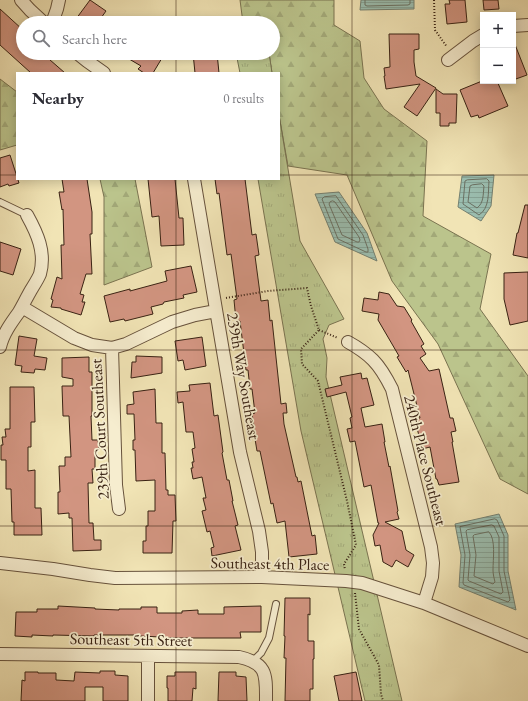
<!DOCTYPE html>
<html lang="en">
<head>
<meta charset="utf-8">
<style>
  :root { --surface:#fff; --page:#f7f7f7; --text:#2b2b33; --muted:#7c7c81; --line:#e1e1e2 }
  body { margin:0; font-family:"EB Garamond",serif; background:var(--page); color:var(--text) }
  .controls { position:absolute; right:12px; top:12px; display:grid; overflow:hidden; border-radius:0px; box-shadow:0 2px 10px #0003 }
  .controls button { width:36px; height:36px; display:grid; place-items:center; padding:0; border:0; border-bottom:1px solid var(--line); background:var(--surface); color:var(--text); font:20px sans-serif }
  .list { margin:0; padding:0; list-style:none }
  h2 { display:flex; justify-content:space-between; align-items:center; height:52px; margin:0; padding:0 16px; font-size:17px }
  h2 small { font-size:13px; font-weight:400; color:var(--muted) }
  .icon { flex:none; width:22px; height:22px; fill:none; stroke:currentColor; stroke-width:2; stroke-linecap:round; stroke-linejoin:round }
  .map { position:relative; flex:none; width:528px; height:701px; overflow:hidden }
  .search { position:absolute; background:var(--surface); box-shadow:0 2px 10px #0003; left:16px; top:16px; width:264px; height:44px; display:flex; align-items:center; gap:10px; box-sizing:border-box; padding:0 14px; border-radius:22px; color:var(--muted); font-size:15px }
  .panel { position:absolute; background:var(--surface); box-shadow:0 2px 10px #0003; left:16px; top:72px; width:264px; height:108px; border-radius:0px }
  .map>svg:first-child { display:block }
</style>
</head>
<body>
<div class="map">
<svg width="528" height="701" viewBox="0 0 528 701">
  <defs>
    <pattern id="forest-firs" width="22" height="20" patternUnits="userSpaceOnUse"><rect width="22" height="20" fill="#bbc48c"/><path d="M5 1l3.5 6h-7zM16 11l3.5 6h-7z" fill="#a2a878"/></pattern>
    <pattern id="park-tufts" width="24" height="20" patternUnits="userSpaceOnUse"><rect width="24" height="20" fill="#bbc48c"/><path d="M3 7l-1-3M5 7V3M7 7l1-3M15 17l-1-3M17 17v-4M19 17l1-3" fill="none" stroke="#a2a878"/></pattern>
    <pattern id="water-rules" width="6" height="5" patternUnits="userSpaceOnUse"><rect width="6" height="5" fill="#9bbeb0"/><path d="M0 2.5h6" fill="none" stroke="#86a396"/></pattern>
  </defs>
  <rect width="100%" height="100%" fill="#f1e4b5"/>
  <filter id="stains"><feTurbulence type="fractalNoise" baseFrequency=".005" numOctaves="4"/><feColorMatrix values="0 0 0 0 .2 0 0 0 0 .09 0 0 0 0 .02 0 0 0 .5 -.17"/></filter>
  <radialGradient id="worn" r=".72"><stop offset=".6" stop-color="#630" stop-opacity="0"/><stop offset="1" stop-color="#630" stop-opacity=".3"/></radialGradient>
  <path fill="url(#forest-firs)" stroke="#7a7350" d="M240 0H334V25L360 41 364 78 384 109 427 141 423 216 491 254 480 309 528 376V494L500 479 438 344 392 281 347 175 288 166 279 115V73H272L269 53H273V23H264L263 22 256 23H243Z
    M0 79 17 92V145L0 150Z
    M100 179H135L152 267 104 285V197Z"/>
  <path fill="url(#park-tufts)" stroke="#7a7350" d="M236 53H269L272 73H240Z
    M279 115 300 241 344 319 329 325 323 339 327 358 326 377 402 701H365L301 431 258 179H279Z"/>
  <path fill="url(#water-rules)" stroke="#748071" d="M361 0H414V9L360 10Z
    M494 175 491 206 481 221 458 207 462 176Z
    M339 192 367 233 377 261 335 242 315 194Z
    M499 514 508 535V571L516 610 459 587 461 555 455 524Z"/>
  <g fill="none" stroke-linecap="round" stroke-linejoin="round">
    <path stroke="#6a7062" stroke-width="1" d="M365 0V5L367 6 408 5 410 4V0
      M487 179 489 181C488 192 490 208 479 215L463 204 465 181 467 180Z
      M482 184 484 186C483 194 484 203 477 208L468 202 470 186 472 185Z
      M336 196 363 235 368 249V252H366L338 239 322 199 324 197Z
      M333 201 335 202 359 237 360 240 359 242H357L342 235 329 204 330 202Z
      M495 519 497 520 504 536V571L510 600 508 602 464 585 463 583 465 555 460 527Z
      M492 525 494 526 499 537V571L503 592 501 594 469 581 468 580 470 555 466 531 467 530Z
      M489 532C496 539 493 559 493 570 493 574 494 578 495 582L493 584 476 577 474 576 476 555 473 536 474 535Z"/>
  </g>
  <path fill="#d29581" stroke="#392213" d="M90 0 106 11 101 18 108 23H73Z
    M449 0H465L467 22 447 24 445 4H450Z
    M483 0H498L499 9 484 10Z
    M0 9 23 30V53H42L65 73H31L0 45Z
    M389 34H419V49L414 50V62L416 76 436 88 417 116 404 107 420 84 386 89 384 76H385L384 68 390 67Z
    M513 42H514L527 75 513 80Z
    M119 53H165L153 73H144L138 69 141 66Z
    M193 53H217L219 73H195Z
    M482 81H497L508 106 479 118 478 115 471 117 460 90Z
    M436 89 443 94H457L456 123H449V126H440V113H436Z
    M10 155 19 183 9 186 8 184 0 187V158Z
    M62 179H87L92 212V234H90L92 274H86L80 294 84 295 82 302H85L81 315 61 309V308L51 307 53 300 51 299 57 277 62 279 61 245H64L63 209 62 210 59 192H64Z
    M148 179H175L179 218H183L184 245 161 246 159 216 152 217Z
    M215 179H245L252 235 256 234 259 255 255 256 261 301 268 300 270 321 272 320 281 404 286 403 287 413H283L284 424 296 477H297L298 482 301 481 312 536 315 535 317 554 289 557 285 521 277 523 273 503 271 504 260 451H257L255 439H256L252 414 255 413 252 389H250L248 370H246L240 321H236L234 300 237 299 231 254 227 255 219 193 217 194Z
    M525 205H528V258L513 255 517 233H518Z
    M0 242 21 249 13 275 0 271Z
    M191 266 197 292 183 295 184 298 164 302 163 304 151 307 153 314 125 321 124 319 110 322 104 296 130 289V291L167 281 165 271Z
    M528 272V321L510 325 504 299V273Z
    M379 292 389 294 397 306 404 307 412 320 411 321 424 344 421 346 426 354 420 358 429 371 439 369 450 418H453L456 431 451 432 453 442H452L459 482 439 485 437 479H436L430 447 422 449 415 419 420 418 408 370 406 372 397 357 399 356 378 320 379 314 362 311 364 298 378 300Z
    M19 336 37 339 34 356 47 358 45 370 35 369 34 373 21 372 22 366 15 365Z
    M202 337 206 366 185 370 183 360 178 361 175 341Z
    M136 356 162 357V373L131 378 132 362H136Z
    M89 357V372H92V416H91L92 440H98L99 450H95V469H92L93 483H88L89 523H93L94 540H101V550L73 551 72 518H69V513L58 514V492H60L59 466H65V457H71L69 416H63L62 386H73V379L62 377V358Z
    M361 373 362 379 367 378 374 405 361 408 365 427 382 424 385 442H384L389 467 390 466 398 511 397 512 399 519 385 522 402 531 406 550 414 555 408 567 396 560 392 567 383 562 380 545 375 546 373 535 379 523H378L371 485 364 487 355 441 350 442 347 429 352 428 350 418 352 417 346 392 327 397 325 389 342 385 340 377Z
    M210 383 214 416 218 415 223 452 222 453 227 480H229L233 501H232L238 525 235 526 241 550 212 556 211 548 214 547 210 531 207 532 202 511 206 510 203 498H206L202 477 193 479 191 468H193L192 462H194L192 449 195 448 193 432H186L183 402 178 403 177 392 190 391 189 385Z
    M10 387H34L35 422H31V447H28V471L35 470V508H41L42 535H14V522H12L11 489H6V460H1V445H3L2 437H6L5 429H10Z
    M155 389 156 423H162V453H165L166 490H168V495H175L176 521H173L172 553H143V541H146V526H148V511H155V480L136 481 135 450H133V440H135L134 414H127V405L134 404 133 392Z
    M285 598H310V615L308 614V641H314V659H313V689H310V701H285L286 658H284L285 636H284Z
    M58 606 95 608V609L119 610V609H141V607H157V613H182V611L198 610V614H224V607L261 606V632H240L241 638H160V637L140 636V635H94V636L53 635V636L32 635V637L15 636 16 612H37V609H58Z
    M100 671H115V675L128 676V701H103V687H85V701H21L22 680 25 681V672H38V673H56V680L74 681 75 672 100 673Z
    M175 672H196V689L193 688 192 701H168V688H167V676H175Z
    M219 672H236V676L246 677 247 701H218Z
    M356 672 362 701H339L334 676Z"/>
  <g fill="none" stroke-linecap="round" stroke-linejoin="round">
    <g stroke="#67523c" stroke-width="8">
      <path id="lane" d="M0 202 27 215
        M253 661 261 653 269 638 276 604"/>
    </g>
    <g stroke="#67523c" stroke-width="14">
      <path id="street" d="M21 0 30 10 44 23
        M52 23 57 9 59 0
        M513 26 528 25
        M77 53 87 61 104 73
        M448 60 473 41 483 35
        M194 179 240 452 259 531 262 552V577
        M22 307 74 338 92 345 112 348 126 344 172 322 195 315 216 311
        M348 342C357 347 366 353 373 360 381 368 387 379 392 389L431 547 433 563 432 577 424 603
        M0 347C3 334 11 323 19 312 23 305 27 297 31 290 34 285 38 279 40 274 46 252 37 233 27 215
        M112 348 116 485 119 509
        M0 563 53 569 90 575 115 578 262 577 346 581 362 583 424 603 528 646
        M0 654 239 657C268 663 266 676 266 701
        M148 701V656"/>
    </g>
    <path stroke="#392213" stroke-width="2" stroke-dasharray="1 2" stroke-linecap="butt" d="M434 0 435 30 447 47
      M226 298 268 291 307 288 311 306 319 330 301 349 302 364 318 381 347 501 356 545 344 564 345 570
      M319 330 338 338
      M355 593 359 629 379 665 381 694 383 701"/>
    <use href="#lane" stroke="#f6edcf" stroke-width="6"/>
    <use href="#street" stroke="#f6edcf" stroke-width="12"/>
  </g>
  <path fill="none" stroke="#392213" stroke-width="1" stroke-opacity="0.55" d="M176 0V23M352 0V701M176 53V73M0 175H17M279 175H528M176 179V701M0 350H528M0 526H528"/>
  <g text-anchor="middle" stroke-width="3.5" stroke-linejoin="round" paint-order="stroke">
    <g font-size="16" fill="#392213" stroke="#f6edcf">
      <text transform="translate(244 376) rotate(80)" y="6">239th Way Southeast</text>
      <text transform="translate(99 429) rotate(-93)" y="6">239th Court Southeast</text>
      <text transform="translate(426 460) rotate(76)" y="6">240th Place Southeast</text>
      <text transform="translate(270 563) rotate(1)" y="6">Southeast 4th Place</text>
      <text transform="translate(131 639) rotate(1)" y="6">Southeast 5th Street</text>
    </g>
  </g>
  <rect width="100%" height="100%" filter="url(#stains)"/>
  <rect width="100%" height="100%" fill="url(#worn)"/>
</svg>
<div class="controls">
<button>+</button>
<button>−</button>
</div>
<div class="search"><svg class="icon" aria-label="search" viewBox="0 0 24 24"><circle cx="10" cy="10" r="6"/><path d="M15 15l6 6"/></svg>Search here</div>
<section class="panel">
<h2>Nearby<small>0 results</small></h2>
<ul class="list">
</ul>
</section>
</div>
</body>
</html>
